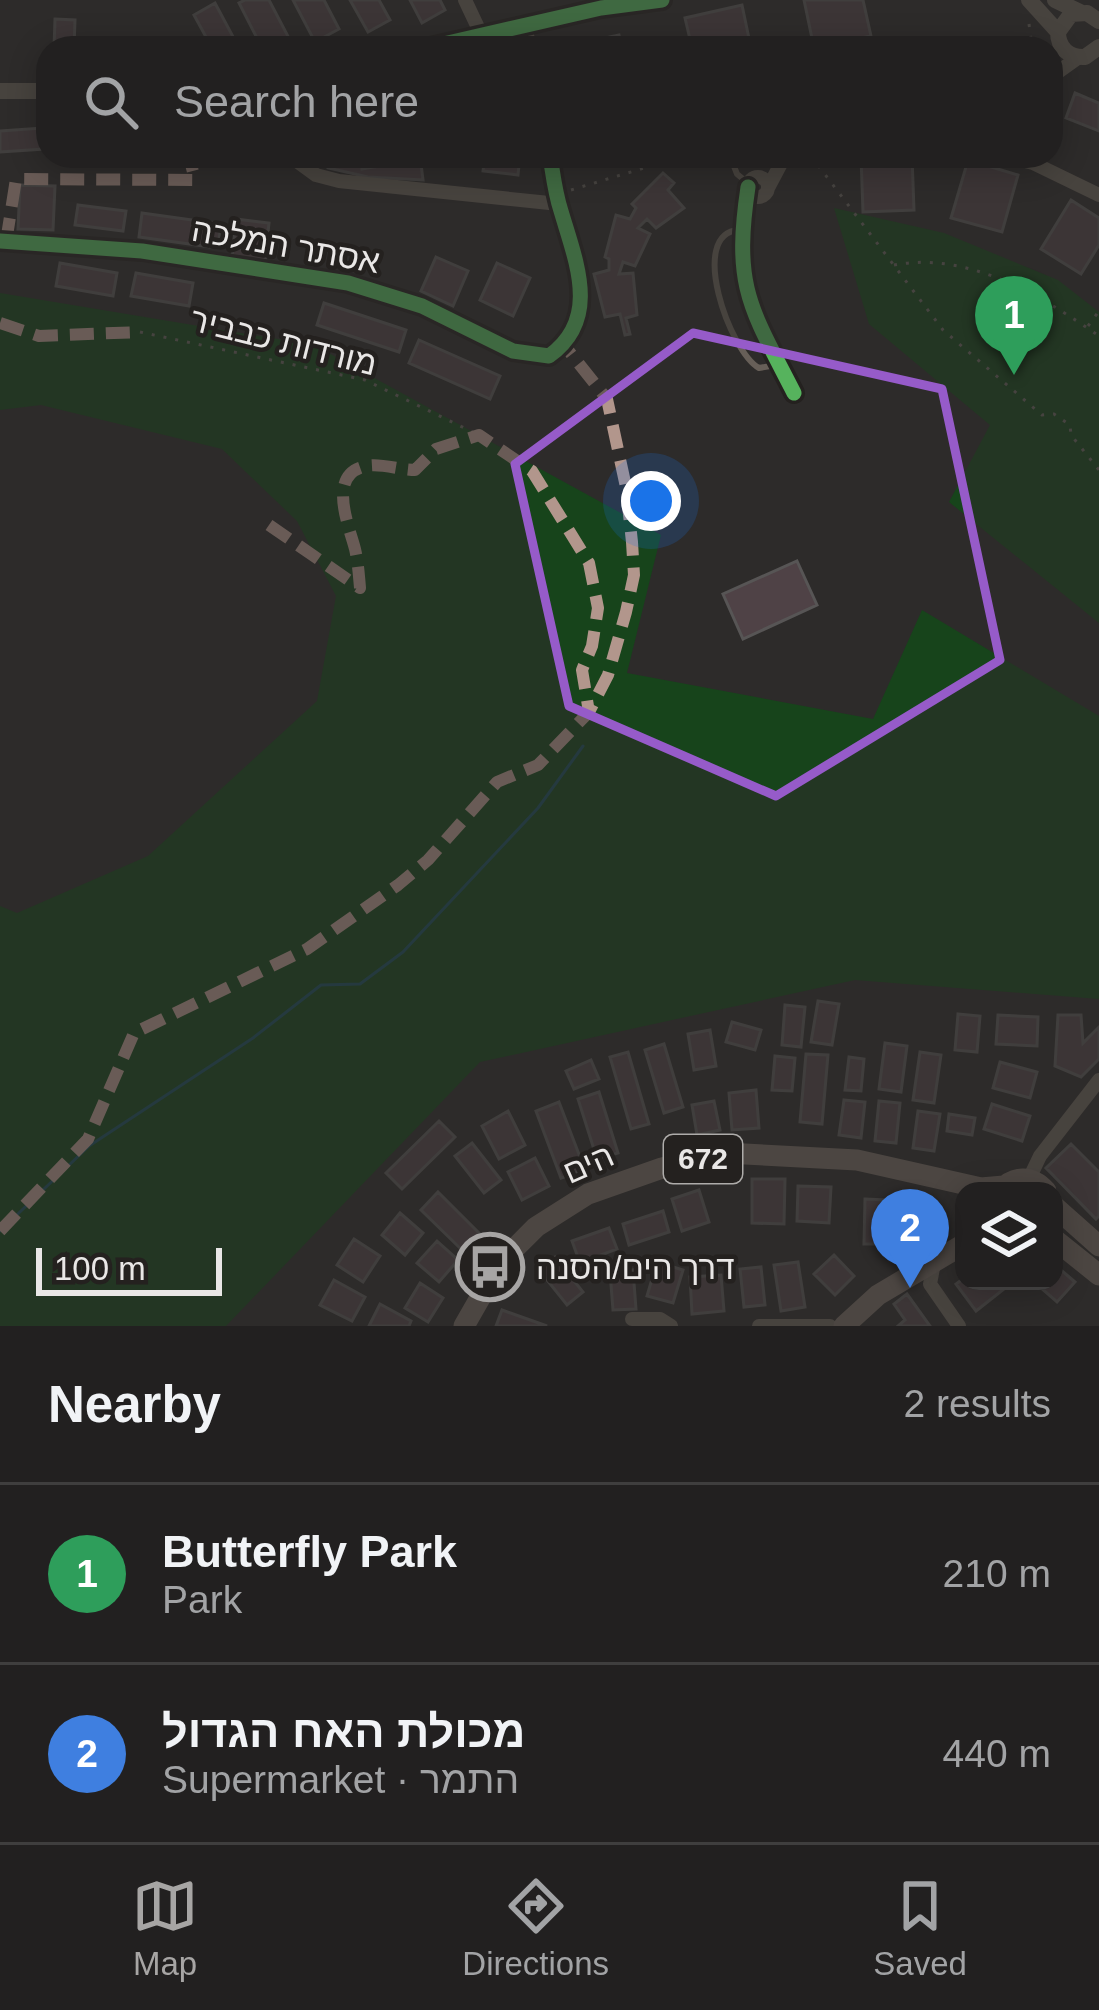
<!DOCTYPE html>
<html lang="en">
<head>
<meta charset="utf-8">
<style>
  :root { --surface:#222020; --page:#2e2d2d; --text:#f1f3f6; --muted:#a2a3a5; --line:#3f3e3e; --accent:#a7a5a4 }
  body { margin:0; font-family:Arial,"Noto Sans Hebrew",sans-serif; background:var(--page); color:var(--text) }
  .controls { position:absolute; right:36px; bottom:36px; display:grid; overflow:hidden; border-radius:24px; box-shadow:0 6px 30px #0003 }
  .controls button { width:108px; height:108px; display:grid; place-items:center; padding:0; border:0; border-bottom:3px solid var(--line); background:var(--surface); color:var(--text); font:60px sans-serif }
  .scale { position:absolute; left:36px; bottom:30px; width:186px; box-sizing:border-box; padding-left:12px; border:6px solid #e9e7e6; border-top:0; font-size:33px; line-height:42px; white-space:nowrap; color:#e9e7e6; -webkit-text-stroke:9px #24211f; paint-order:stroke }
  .you { position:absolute; left:651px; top:501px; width:42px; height:42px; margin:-30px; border:9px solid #fff; border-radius:50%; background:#1a73e8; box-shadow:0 0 0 18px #1a73e833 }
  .badge { display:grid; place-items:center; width:78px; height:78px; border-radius:50%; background:var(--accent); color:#fff; font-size:39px; font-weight:700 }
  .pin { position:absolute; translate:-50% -99px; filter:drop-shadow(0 3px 6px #0008) }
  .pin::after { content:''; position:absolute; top:63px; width:42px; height:36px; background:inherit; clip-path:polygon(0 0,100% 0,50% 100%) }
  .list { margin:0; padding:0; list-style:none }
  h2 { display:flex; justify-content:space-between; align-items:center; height:156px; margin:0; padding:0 48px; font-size:51px }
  h2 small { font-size:39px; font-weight:400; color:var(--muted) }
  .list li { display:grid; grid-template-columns:78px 1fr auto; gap:36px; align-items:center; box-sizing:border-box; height:180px; padding:0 48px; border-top:3px solid var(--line) }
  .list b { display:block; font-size:45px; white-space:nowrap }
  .list p { margin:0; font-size:39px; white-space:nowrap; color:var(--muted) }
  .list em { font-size:39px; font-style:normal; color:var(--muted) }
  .icon { flex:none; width:66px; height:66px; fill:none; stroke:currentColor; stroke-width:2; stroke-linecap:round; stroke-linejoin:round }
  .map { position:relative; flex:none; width:1099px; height:1326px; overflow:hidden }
  .search { position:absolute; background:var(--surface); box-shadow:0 6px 30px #0003; left:36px; right:36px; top:36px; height:132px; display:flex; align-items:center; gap:30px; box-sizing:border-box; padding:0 42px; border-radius:36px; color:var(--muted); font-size:45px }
  .sheet { height:516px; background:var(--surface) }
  nav { display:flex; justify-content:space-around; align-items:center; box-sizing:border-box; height:168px; border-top:3px solid var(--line); background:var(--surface); font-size:33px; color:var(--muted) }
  nav a { display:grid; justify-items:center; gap:6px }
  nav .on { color:var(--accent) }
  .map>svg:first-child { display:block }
</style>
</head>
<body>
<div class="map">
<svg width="1099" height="1326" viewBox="0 0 1099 1326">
  <rect width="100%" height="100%" fill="#2d2b2a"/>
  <path fill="#17441b" d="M834 208 944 233 1058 280 1099 312V623L949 502 990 425 869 324Z
    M0 293 314 345 661 535 627 673 873 719 922 610 1099 716V999L855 980 480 1062 226 1326H0V906L17 913 148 856 317 701 336 596 297 521 222 449 41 405 0 410Z"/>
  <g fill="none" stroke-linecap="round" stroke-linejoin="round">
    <path stroke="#1b4b59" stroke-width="3" d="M0 1231 89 1146 253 1038 321 985 360 984 403 952 538 808 583 746"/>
  </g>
  <path fill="#4f4246" stroke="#575555" stroke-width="3" d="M245 0H269L291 42 279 48H262L239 3Z
    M293 0H324L339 29 315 42Z
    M350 0H379L390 20 368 32Z
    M410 0H440L445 10 422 23Z
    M804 0H863L871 36 814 48Z
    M215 3 238 46 234 48H212L194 15Z
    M742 5 751 48H692L685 18Z
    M55 19 75 20 74 48H54Z
    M619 35 622 48H562V47Z
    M1075 93 1099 103V131L1066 118Z
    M42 128 44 149 0 152V131Z
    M316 156H420L423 180 368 177 328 168Z
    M360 156H407L408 161 362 169Z
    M485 156H520L518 175 483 171Z
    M912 156 914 210 863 212 861 157Z
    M968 160 1018 175 1002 232 951 218Z
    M663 173 674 183 668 190 684 208 656 228 647 219 638 228 650 234 635 266 623 262 619 274 633 273 637 315 626 318 630 334 625 335 620 314 605 317 594 274 609 270V259L605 257 616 215 630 219 636 208 632 204Z
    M20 185 55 186 53 230 18 229Z
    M1071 200 1099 218V245L1081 274 1041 249Z
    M78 205 126 211 123 231 75 225Z
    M142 213 221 224 218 248 139 237Z
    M236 219 269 223 265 261 232 257Z
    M436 257 468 271 453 306 421 291Z
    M60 263 117 273 113 296 56 286Z
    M497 263 530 278 513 316 480 300Z
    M136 273 193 283 189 306 131 296Z
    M324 303 406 330 399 352 317 325Z
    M419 340 500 376 490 399 409 363Z
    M797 561 817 605 743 639 723 594Z
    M818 1001 839 1004 832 1045 811 1042Z
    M785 1005 805 1007 801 1047 782 1045Z
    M958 1014 980 1016 977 1052 955 1050Z
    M998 1015 1038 1017 1037 1046 996 1044Z
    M1058 1015H1081L1083 1043 1099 1027V1059L1081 1077 1055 1066Z
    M732 1022 761 1030 755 1050 726 1042Z
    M710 1030 716 1066 694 1070 688 1034Z
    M885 1043 907 1046 901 1092 879 1089Z
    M664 1044 683 1107 664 1113 645 1050Z
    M628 1052 649 1124 631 1129 610 1057Z
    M920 1052 941 1055 934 1103 913 1100Z
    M806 1054 828 1055 822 1124 800 1122Z
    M775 1056 795 1058 792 1091 772 1090Z
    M849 1057 864 1059 861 1091 845 1090Z
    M591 1060 599 1079 574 1089 566 1071Z
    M1000 1062 1037 1072 1030 1098 993 1088Z
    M756 1090 759 1128 732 1130 729 1093Z
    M599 1092 618 1153 597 1159 578 1099Z
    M844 1100 865 1102 861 1138 839 1135Z
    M714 1101 720 1130 697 1135 692 1105Z
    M879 1101 900 1103 896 1143 875 1141Z
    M559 1102 585 1170 561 1178 536 1111Z
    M992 1104 1030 1116 1022 1141 984 1129Z
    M508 1111 525 1145 499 1159 482 1126Z
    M918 1111 940 1114 934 1151 913 1148Z
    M949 1114 975 1118 972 1135 947 1131Z
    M439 1121 455 1137 402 1189 386 1173Z
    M472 1143 501 1180 484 1193 455 1156Z
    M1071 1144 1099 1172V1216L1096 1219 1046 1168Z
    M535 1158 549 1186 522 1200 508 1172Z
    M752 1179H785L784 1224 752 1223Z
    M798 1186 831 1187 829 1223 797 1221Z
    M699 1190 709 1222 682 1231 672 1199Z
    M438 1192 481 1235 464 1252 421 1210Z
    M865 1199 886 1200 885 1244H864Z
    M899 1201 931 1203 928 1238 896 1236Z
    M663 1211 669 1232 629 1245 623 1224Z
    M400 1213 423 1233 405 1255 382 1235Z
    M609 1228 617 1249 580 1263 572 1241Z
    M354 1239 380 1256 363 1282 337 1265Z
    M437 1241 458 1260 439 1282 417 1263Z
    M834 1255 854 1276 835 1295 814 1274Z
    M555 1257 583 1292 567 1305 539 1270Z
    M657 1262 683 1270 673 1303 647 1296Z
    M798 1262 805 1307 781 1311 774 1265Z
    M1054 1264 1075 1282 1057 1302 1033 1281H1054Z
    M761 1267 765 1305 744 1307 740 1269Z
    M633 1270 636 1309 613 1310 610 1272Z
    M721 1275 724 1311 692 1314 690 1277Z
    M964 1278V1281H998L1004 1289 976 1311 956 1284Z
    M334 1280 365 1297 352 1321 320 1305Z
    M420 1283 443 1298 428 1322 405 1308Z
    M907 1294 930 1326H898L905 1320 894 1304Z
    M380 1304 411 1321 409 1326H369Z
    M502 1310 547 1326H496Z"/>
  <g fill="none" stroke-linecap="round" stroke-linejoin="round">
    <path stroke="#645f5b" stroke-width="3" stroke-dasharray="3 9" stroke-linecap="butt" d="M1029 24 1031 39 1044 48
      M811 156 943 330 1042 415 1054 414 1070 425 1071 435 1099 470
      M571 190 684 156
      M894 265C968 251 1040 295 1099 336
      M1088 326 1099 311
      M140 332 365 380 479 435"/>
    <path stroke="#675f58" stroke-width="6" d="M730 156 737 174 749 184
      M739 230C687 233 730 352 759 368L776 365"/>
    <path stroke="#675f58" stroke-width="14" d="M465 0 482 36
      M525 26 530 48
      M1051 77 1079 57
      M290 156 316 175 339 181 559 204
      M1007 156 1033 163 1099 195
      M748 187a10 10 0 1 1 20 0a10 10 0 1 1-20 0Z
      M748 187C733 287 750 307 794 393
      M768 188 785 156
      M0 241 142 251 348 283 422 306 513 351 549 356C601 319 576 262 561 211 555 193 553 174 550 156
      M1029 1179 1040 1156 1099 1080
      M934 1263 930 1284 959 1326
      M632 1319H660L671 1326
      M759 1326H830"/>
    <path stroke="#675f58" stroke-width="16" d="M1029 0 1058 32
      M1055 0 1080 12
      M1099 21 1087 13 1071 14 1058 32C1058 48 1069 58 1085 57L1099 47
      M426 48 601 8 662 0
      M0 91H48"/>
    <path stroke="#726760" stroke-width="21" d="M1000 1191C1014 1175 1032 1175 1046 1191
      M1054 1206 1099 1246
      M1054 1239 1099 1275
      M464 1326 500 1263 536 1227 588 1194 662 1168 726 1153 857 1160 981 1188 1004 1186
      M844 1326 878 1295 964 1244"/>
    <path stroke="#b2968c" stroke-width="12" stroke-dasharray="24 12" stroke-linecap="butt" d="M6 242 16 179 195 180 189 156
      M0 323 39 336 140 332
      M269 525 360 588C359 576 358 562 355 549 350 528 325 473 367 466 380 463 401 470 415 470L436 449 479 435 532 471 589 563 598 608 592 646 582 670 589 712
      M0 1231 88 1139 134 1033 307 949 398 885 428 860 497 782 538 765 589 712 608 675 626 612 634 575 632 542 626 487 607 399 564 345"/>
    <g stroke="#24211f" stroke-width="22">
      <path id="cycleway" d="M426 48 601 8 662 0
        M748 187C733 287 750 307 794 393
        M0 241 142 251 348 283 422 306 513 351 549 356C601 319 576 262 561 211 555 193 553 174 550 156"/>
    </g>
    <use href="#cycleway" stroke="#56b35d" stroke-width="15"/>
  </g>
  <path d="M0 0H1099V1326H0ZM693 333 942 389 1000 660 776 796 569 706 515 464Z" fill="#2d2b2a" fill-opacity=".55" fill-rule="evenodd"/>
  <path fill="none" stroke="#965bc9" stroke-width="9" stroke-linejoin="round" d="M693 333 942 389 1000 660 776 796 569 706 515 464Z"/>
  <defs>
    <g id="bus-ring" transform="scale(3.45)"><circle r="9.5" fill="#24211f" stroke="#a7a5a4" stroke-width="1.5"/><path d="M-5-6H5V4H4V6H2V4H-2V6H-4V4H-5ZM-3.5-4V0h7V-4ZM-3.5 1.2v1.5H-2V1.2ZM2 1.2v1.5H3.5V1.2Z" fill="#a7a5a4"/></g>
  </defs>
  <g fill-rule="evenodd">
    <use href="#bus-ring" x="490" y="1267"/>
  </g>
  <g text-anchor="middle" stroke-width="9" stroke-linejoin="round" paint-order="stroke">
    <rect fill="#24211f" stroke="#aeacaa" stroke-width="3" x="664" y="1135" width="78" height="48" rx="9"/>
    <g font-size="30" font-weight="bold" fill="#e9e7e6">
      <text x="703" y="1169">672</text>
    </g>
    <g font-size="33" fill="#e9e7e6" stroke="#24211f">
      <text transform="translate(286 245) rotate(10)" y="12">אסתר המלכה</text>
      <text transform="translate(284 341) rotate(14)" y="12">מורדות כבביר</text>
      <text transform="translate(588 1163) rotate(-24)" y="12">הים</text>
    </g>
    <g font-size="33" fill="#e9e7e6" stroke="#24211f" text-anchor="start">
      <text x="536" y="1279">דרך הים/הסנה</text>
    </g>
  </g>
</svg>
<div class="controls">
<button><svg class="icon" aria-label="layers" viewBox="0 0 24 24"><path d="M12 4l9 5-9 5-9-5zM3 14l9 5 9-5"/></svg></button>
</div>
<div class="scale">100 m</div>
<div class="you"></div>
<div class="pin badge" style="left:1014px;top:375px;background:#2e9e5b">1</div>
<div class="pin badge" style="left:910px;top:1288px;background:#3f7fe0">2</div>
<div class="search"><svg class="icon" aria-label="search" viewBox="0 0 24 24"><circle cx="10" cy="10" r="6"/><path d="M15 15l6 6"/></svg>Search here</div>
</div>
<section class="sheet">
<h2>Nearby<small>2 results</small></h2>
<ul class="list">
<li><span class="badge" style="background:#2e9e5b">1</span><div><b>Butterfly Park</b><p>Park</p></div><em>210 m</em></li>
<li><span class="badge" style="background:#3f7fe0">2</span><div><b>מכולת האח הגדול</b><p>Supermarket · התמר</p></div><em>440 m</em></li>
</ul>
</section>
<nav>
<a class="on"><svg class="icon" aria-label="map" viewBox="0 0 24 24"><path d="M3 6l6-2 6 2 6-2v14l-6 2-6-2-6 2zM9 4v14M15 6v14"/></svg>Map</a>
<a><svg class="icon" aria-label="directions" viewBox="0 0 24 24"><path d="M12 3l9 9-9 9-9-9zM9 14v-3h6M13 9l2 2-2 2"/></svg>Directions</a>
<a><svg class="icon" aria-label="saved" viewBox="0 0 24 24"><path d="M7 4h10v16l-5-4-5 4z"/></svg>Saved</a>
</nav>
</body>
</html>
